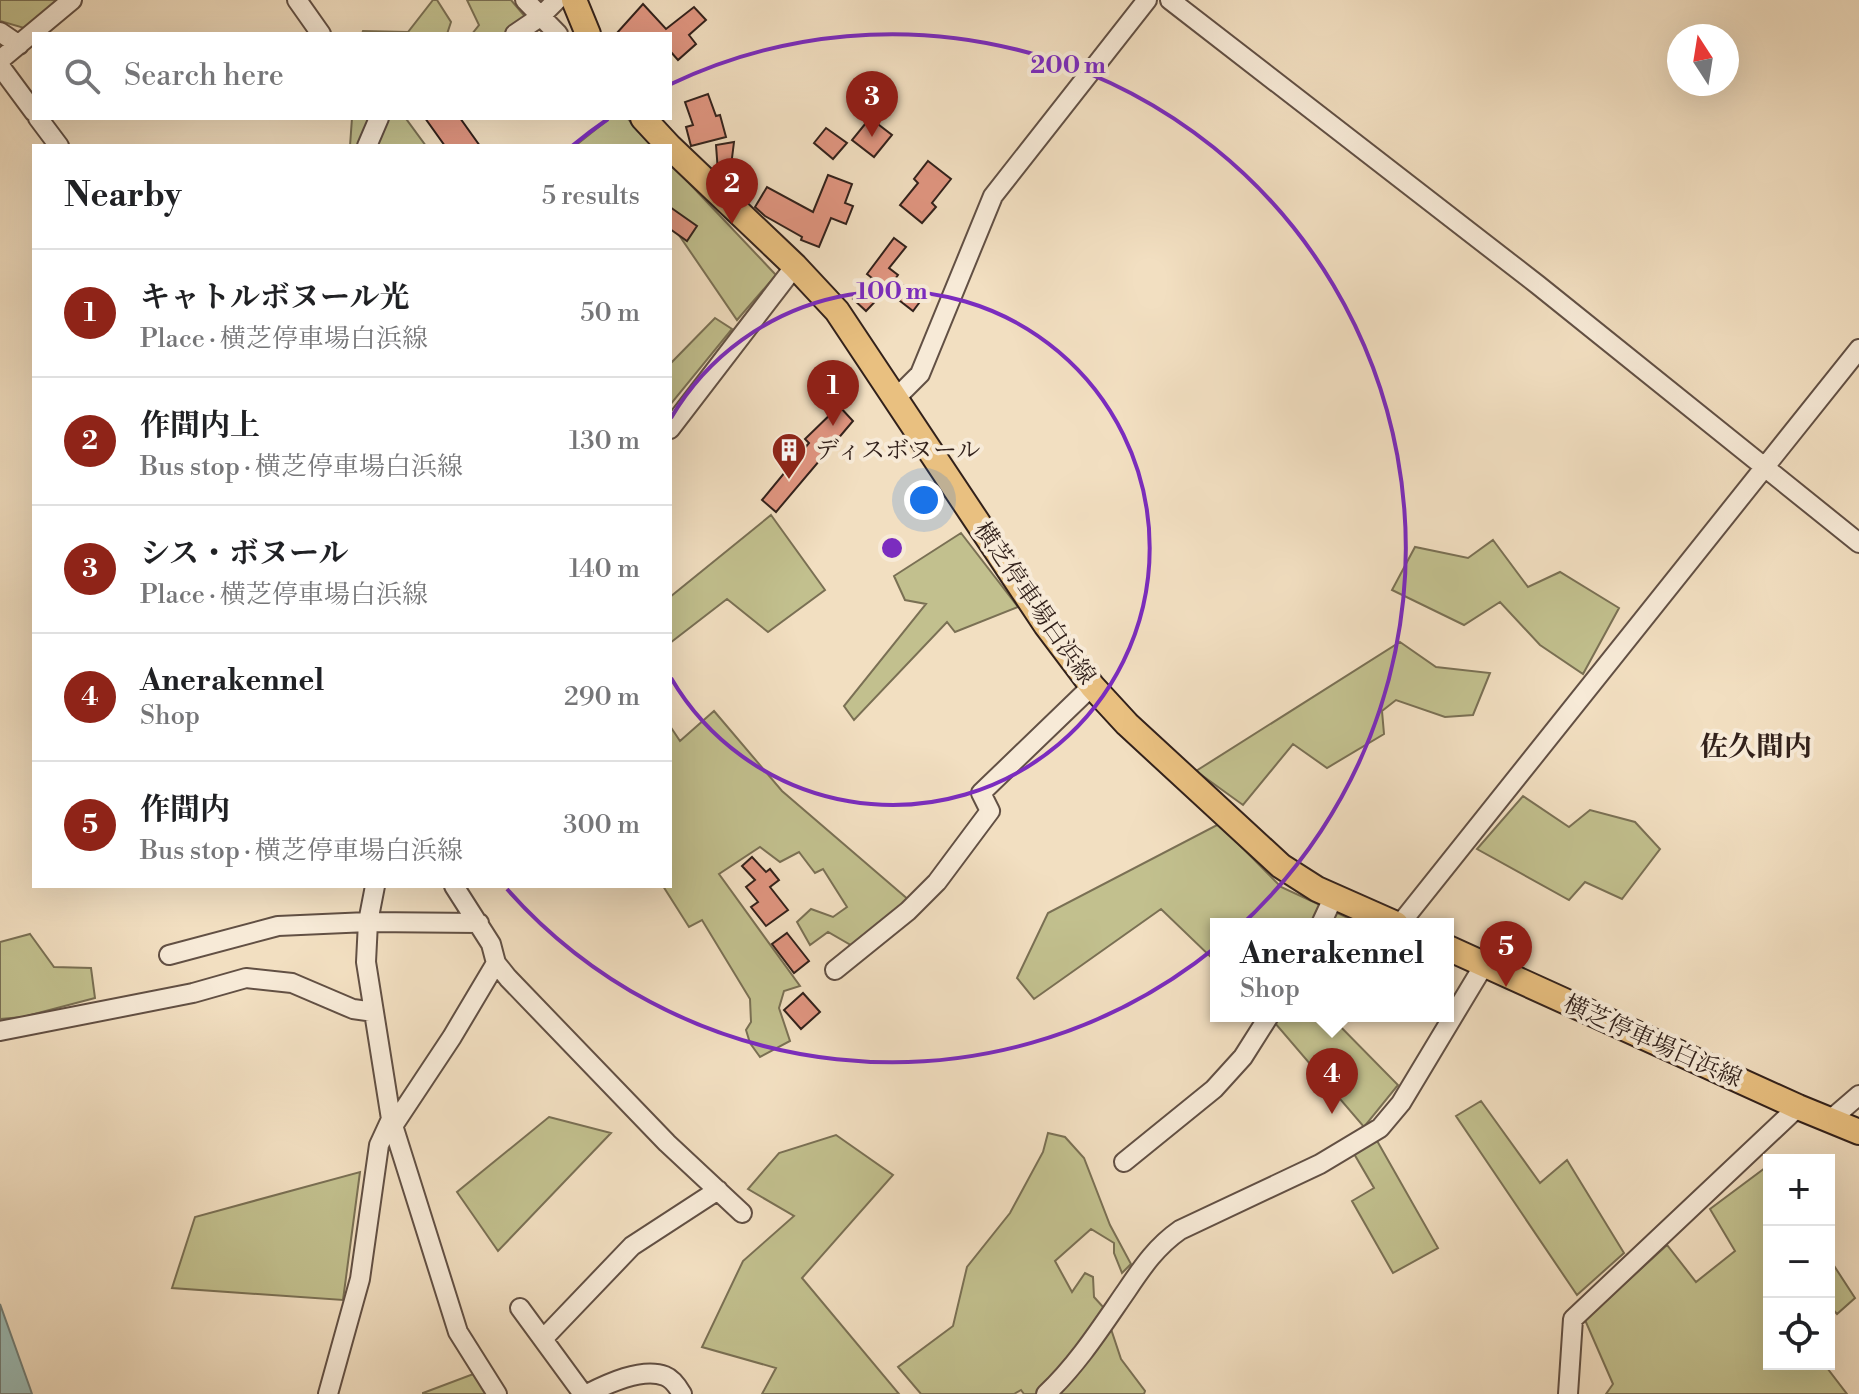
<!DOCTYPE html>
<html lang="en">
<head>
<meta charset="utf-8">
<style>
  :root { --surface:#fff; --page:#f2f2f2; --text:#202124; --muted:#757577; --line:#e0e0e0; --accent:#8f2418 }
  body { margin:0; font-family:"Libre Bodoni","Noto Serif JP",serif; background:var(--page); color:var(--text) }
  .controls { position:absolute; right:24px; bottom:24px; display:grid; overflow:hidden; border-radius:0px; box-shadow:0 8px 32px #0002 }
  .controls button { width:72px; height:72px; display:grid; place-items:center; padding:0; border:0; border-bottom:2px solid var(--line); background:var(--surface); color:var(--text); font:40px sans-serif }
  .compass { position:absolute; left:1667px; top:24px; width:72px; height:72px; border-radius:50%; background:var(--surface); box-shadow:0 8px 32px #0002; rotate:348deg }
  .you { position:absolute; left:924px; top:500px; width:28px; height:28px; margin:-20px; border:6px solid #fff; border-radius:50%; background:#1a73e8; box-shadow:0 0 0 12px #1a73e833 }
  .badge { display:grid; place-items:center; width:52px; height:52px; border-radius:50%; background:var(--accent); color:#fff; font-size:26px; font-weight:700 }
  .pin { position:absolute; translate:-50% -66px; filter:drop-shadow(0 2px 4px #0008) }
  .pin::after { content:''; position:absolute; top:42px; width:28px; height:24px; background:inherit; clip-path:polygon(0 0,100% 0,50% 100%) }
  .popup { position:absolute; left:1210px; top:918px; width:244px; height:104px; box-sizing:border-box; display:grid; place-content:center; border-radius:0px; background:var(--surface); filter:drop-shadow(0 2px 6px #0005); font-size:26px; white-space:nowrap; color:var(--muted) }
  .popup b { font-size:30px; color:var(--text) }
  .popup::after { content:''; position:absolute; left:50%; top:100%; margin-left:-16px; border:16px solid transparent; border-top-color:var(--surface) }
  .list { margin:0; padding:0; list-style:none }
  h2 { display:flex; justify-content:space-between; align-items:center; height:104px; margin:0; padding:0 32px; font-size:34px }
  h2 small { font-size:26px; font-weight:400; color:var(--muted) }
  .list li { display:grid; grid-template-columns:52px 1fr auto; gap:24px; align-items:center; box-sizing:border-box; height:128px; padding:0 32px; border-top:2px solid var(--line) }
  .list b { display:block; font-size:30px; white-space:nowrap }
  .list p { margin:0; font-size:26px; white-space:nowrap; color:var(--muted) }
  .list em { font-size:26px; font-style:normal; color:var(--muted) }
  .icon { flex:none; width:44px; height:44px; fill:none; stroke:currentColor; stroke-width:2; stroke-linecap:round; stroke-linejoin:round }
  .map { position:relative; flex:none; width:1859px; height:1394px; overflow:hidden }
  .search { position:absolute; background:var(--surface); box-shadow:0 8px 32px #0002; left:32px; top:32px; width:640px; height:88px; display:flex; align-items:center; gap:20px; box-sizing:border-box; padding:0 28px; border-radius:0px; color:var(--muted); font-size:30px }
  .panel { position:absolute; background:var(--surface); box-shadow:0 8px 32px #0002; left:32px; top:144px; width:640px; height:744px; border-radius:0px }
  .map>svg:first-child { display:block }
</style>
</head>
<body>
<div class="map">
<svg width="1859" height="1394" viewBox="0 0 1859 1394">
  <rect width="100%" height="100%" fill="#f2dfc1"/>
  <filter id="stains"><feTurbulence type="fractalNoise" baseFrequency=".0025" numOctaves="4"/><feColorMatrix values="0 0 0 0 .2 0 0 0 0 .09 0 0 0 0 .02 0 0 0 .5 -.17"/></filter>
  <radialGradient id="worn" r=".72"><stop offset=".6" stop-color="#630" stop-opacity="0"/><stop offset="1" stop-color="#630" stop-opacity=".3"/></radialGradient>
  <path fill="#c2c08e" stroke="#7a7054" stroke-width="2" d="M0 0H61L24 28 0 21Z
    M433 0H437L451 22 447 34H362L363 31 408 32Z
    M467 0H511L528 20 506 34H472L479 25Z
    M352 118H409L407 120 426 146H350Z
    M610 118H627L654 146H575Z
    M670 163 776 275 737 320 670 222Z
    M715 318 732 329 670 405V364Z
    M771 515 825 590 768 632 727 599 670 643V597Z
    M961 533 1018 607 955 632 947 622 854 720 844 706 926 604 905 600 894 576Z
    M1493 540 1528 587 1560 572 1619 608 1583 674 1540 645 1500 602 1464 625 1392 590 1415 547 1468 558Z
    M1400 642 1436 667 1490 673 1473 715 1445 717 1396 700 1382 711 1384 734 1327 768 1293 744 1243 805 1196 771Z
    M714 711 782 791 910 901 856 948 828 932 810 945 797 922 811 909 833 917 847 907 823 869 815 873 799 852 780 862 760 847 719 874 800 986 784 991 779 1008 790 1041 760 1057 750 1043 746 1030 751 1022 750 999 702 920 689 927 663 886H670V726L680 741Z
    M1523 796 1569 827 1590 810 1635 822 1660 849 1622 899 1585 882 1569 900 1477 849Z
    M1219 824 1281 887 1361 924H1216V962L1161 909 1034 999 1017 978 1048 913Z
    M30 934 54 967 91 968 95 998 23 1017 0 1019V942Z
    M1269 1016H1330L1398 1085 1364 1127Z
    M1481 1101 1540 1183 1567 1160 1624 1253 1577 1295 1456 1116Z
    M549 1117 611 1133 498 1251 457 1192Z
    M1048 1133 1065 1137 1084 1158 1110 1225 1131 1264 1122 1273 1114 1253V1243L1091 1229 1055 1261 1072 1292 1085 1273 1093 1277 1094 1297 1104 1308 1121 1359 1145 1391 1144 1394H1024L1021 1390 1014 1394H921L898 1367 953 1326 967 1267 1010 1213 1043 1152Z
    M836 1135 893 1175 802 1278 899 1394H762L776 1368 702 1347 743 1261 794 1216 748 1189 779 1153Z
    M1376 1139 1438 1248 1393 1273 1352 1201 1374 1188 1353 1152Z
    M1769 1165V1364H1824L1847 1394H1606L1613 1384 1585 1320 1667 1245 1696 1282 1735 1251 1710 1209Z
    M360 1172 343 1300 172 1288 195 1217Z
    M1829 1258 1855 1298 1837 1314 1829 1305Z
    M476 1373 488 1394H423V1393Z"/>
  <path fill="#9bbcb6" stroke="#717e78" stroke-width="2" d="M0 1304 30 1388 32 1394H0Z"/>
  <path fill="#e09580" stroke="#32211b" stroke-width="2" d="M643 4 666 29 694 7 706 20 689 35 696 44 678 60 670 51V34H616Z
    M708 94 716 116 720 115 726 137 691 146 686 127 693 125 685 102Z
    M425 118H460L480 146H445Z
    M870 118 892 135 874 157 852 140Z
    M826 128 847 143 833 159 814 143Z
    M734 142 730 174 722 176 718 172 716 145Z
    M928 161 951 179 932 203 936 207 922 223 900 205 918 183 914 179Z
    M828 175 852 184 845 203 853 206 846 224 831 218 819 247 801 240 802 237 765 216 755 207 767 187 813 212Z
    M670 207 697 226 687 241 670 229Z
    M894 238 906 247 889 268 898 275 895 279 922 299 913 311 886 290 866 311 853 299 872 278 867 274Z
    M839 406 853 421 776 512 762 500 809 443 805 439Z
    M752 857 766 872 770 869 779 880 770 887 788 910 766 926 751 907 758 902 746 887 755 880 742 866Z
    M787 933 809 961 794 973 772 944Z
    M803 993 820 1012 801 1029 784 1010Z"/>
  <g fill="none" stroke-linecap="round" stroke-linejoin="round">
    <g stroke="#625044" stroke-width="22">
      <path id="minor" d="M297 0 321 34
        M525 0 558 34
        M1170 0 1538 285 1859 543
        M0 32 19 45
        M515 34 540 17 557 0
        M0 60 72 0
        M0 66 34 112
        M38 118 59 146
        M367 146 379 118
        M896 398 920 374 993 196 1147 0
        M670 429 795 266
        M375 886 368 922 366 962 391 1119 458 1332 497 1394
        M454 886 491 944 496 963 508 978 667 1143 742 1213
        M1321 924 1334 896
        M1400 924 1859 349
        M169 955 278 926 368 922 479 923
        M835 970 908 911 937 882 990 811 981 793 1092 686
        M0 1031 193 993 246 978 292 983 353 1009 374 1012
        M1830 1120 1859 1095
        M393 1126 452 1037 496 963
        M1124 1162 1214 1089 1243 1057 1269 1016
        M520 1308 583 1394
        M543 1339 632 1246 718 1190
        M328 1394 360 1279 379 1145 391 1119
        M587 1394C607 1384 642 1367 665 1376 673 1379 678 1387 682 1394
        M1046 1394C1078 1364 1102 1326 1127 1290 1143 1266 1157 1246 1180 1230L1320 1164 1380 1128 1401 1103 1484 965
        M1568 1394 1573 1319 1798 1107"/>
    </g>
    <g stroke="#32211b" stroke-width="28">
      <path id="major" d="M574 0 588 34
        M643 118 669 146
        M670 147 795 266 837 311 1046 625 1092 686 1127 724 1281 866 1317 889 1396 924
        M1448 948 1798 1107 1859 1132"/>
    </g>
    <use href="#minor" stroke="#f7ead7" stroke-width="18"/>
    <use href="#major" stroke="#e9c080" stroke-width="24"/>
  </g>
  <g fill="none" stroke="#7b2cbf" stroke-width="4">
    <path d="M671 418A257 257 0 1 1 671 678"/>
    <path d="M572 146A514 514 0 0 1 608 119M671 84A514 514 0 1 1 507 889"/>
  </g>
  <defs>
    <g id="building-pin" transform="scale(1.8)"><path d="M0 17L-7.5 6A9.5 9.5 0 1 1 7.5 6Z" fill="#8f2418" stroke="#f7ead7"/><path d="M-4-6H4V6H1V3H-1V6H-4ZM-2.5-4.3h1.7v1.8h-1.7ZM.8-4.3h1.7v1.8H.8ZM-2.5-1h1.7V.8h-1.7ZM.8-1h1.7V.8H.8Z" fill="#fff"/></g>
  </defs>
  <g fill-rule="evenodd">
    <use href="#building-pin" x="789" y="450"/>
  </g>
  <g text-anchor="middle" stroke-width="8" stroke-linejoin="round" paint-order="stroke">
    <g font-size="24" fill="#32211b" stroke="#f7ead7" text-anchor="start">
      <text x="815" y="458">ディスボヌール</text>
    </g>
    <g font-size="24" fill="#32211b" stroke="#f7ead7">
      <text transform="translate(1035 603) rotate(55)" y="8">横芝停車場白浜線</text>
      <text transform="translate(1653 1041) rotate(24)" y="8">横芝停車場白浜線</text>
    </g>
    <g font-size="28" font-weight="bold" fill="#32211b" stroke="#f7ead7">
      <text x="1756" y="756">佐久間内</text>
    </g>
  </g>
  <circle cx="892" cy="548" r="12" fill="#7b2cbf" stroke="#f7ead7" stroke-width="4"/>
  <g font-size="24" text-anchor="middle" font-weight="bold" fill="#7b2cbf" stroke="#f7ead7" stroke-width="8" stroke-linejoin="round" paint-order="stroke">
    <text x="1068" y="73">200 m</text>
    <text x="892" y="299">100 m</text>
  </g>
  <rect width="100%" height="100%" filter="url(#stains)"/>
  <rect width="100%" height="100%" fill="url(#worn)"/>
</svg>
<div class="controls">
<button>+</button>
<button>−</button>
<button><svg class="icon" aria-label="locate" viewBox="0 0 24 24"><circle cx="12" cy="12" r="6"/><path d="M12 2v4M12 18v4M2 12h4M18 12h4"/></svg></button>
</div>
<svg class="compass" viewBox="-18 -18 36 36"><path d="M0-13l5 13h-10z" fill="#e53935"/><path d="M0 13l5-13h-10z" fill="#757577"/></svg>
<div class="you"></div>
<div class="pin badge" style="left:833px;top:426px">1</div>
<div class="pin badge" style="left:732px;top:224px">2</div>
<div class="pin badge" style="left:872px;top:137px">3</div>
<div class="pin badge" style="left:1332px;top:1114px">4</div>
<div class="popup"><b>Anerakennel</b>Shop</div>
<div class="pin badge" style="left:1506px;top:987px">5</div>
<div class="search"><svg class="icon" aria-label="search" viewBox="0 0 24 24"><circle cx="10" cy="10" r="6"/><path d="M15 15l6 6"/></svg>Search here</div>
<section class="panel">
<h2>Nearby<small>5 results</small></h2>
<ul class="list">
<li><span class="badge">1</span><div><b>キャトルボヌール光</b><p>Place · 横芝停車場白浜線</p></div><em>50 m</em></li>
<li><span class="badge">2</span><div><b>作間内上</b><p>Bus stop · 横芝停車場白浜線</p></div><em>130 m</em></li>
<li><span class="badge">3</span><div><b>シス・ボヌール</b><p>Place · 横芝停車場白浜線</p></div><em>140 m</em></li>
<li><span class="badge">4</span><div><b>Anerakennel</b><p>Shop</p></div><em>290 m</em></li>
<li><span class="badge">5</span><div><b>作間内</b><p>Bus stop · 横芝停車場白浜線</p></div><em>300 m</em></li>
</ul>
</section>
</div>
</body>
</html>
